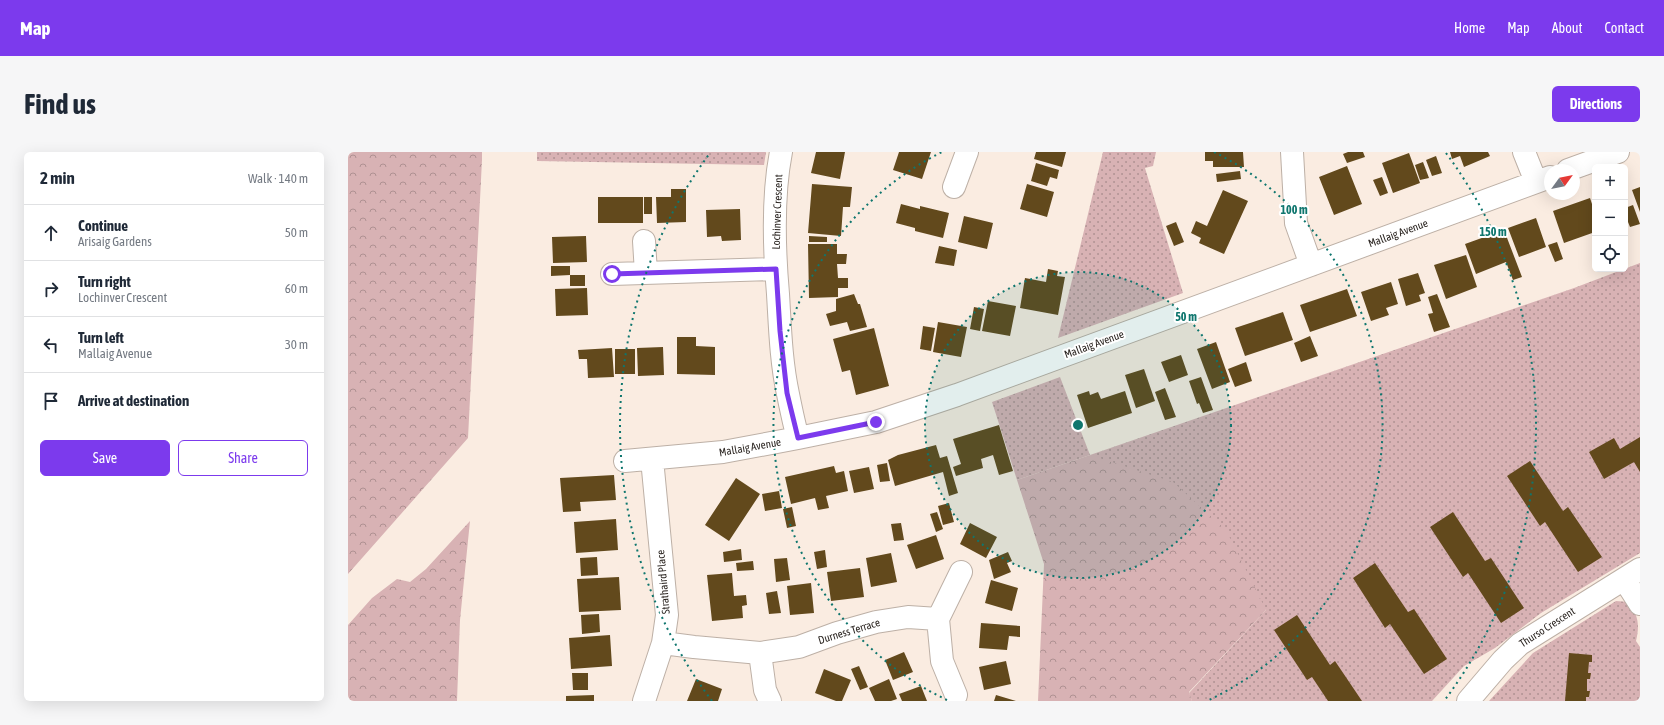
<!DOCTYPE html>
<html lang="en">
<head>
<meta charset="utf-8">
<style>
  :root { --surface:#fff; --page:#f6f6f7; --text:#1f2937; --muted:#747a83; --line:#e0e1e3; --accent:#7c3aed }
  body { margin:0; font-family:"Asap Condensed",sans-serif; background:var(--page); color:var(--text) }
  .controls { position:absolute; right:12px; top:12px; display:grid; overflow:hidden; border-radius:6px; box-shadow:0 4px 16px #0002 }
  .controls button { width:36px; height:36px; display:grid; place-items:center; padding:0; border:0; border-bottom:1px solid var(--line); background:var(--surface); color:var(--text); font:20px sans-serif }
  .compass { position:absolute; left:1196px; top:12px; width:36px; height:36px; border-radius:50%; background:var(--surface); box-shadow:0 4px 16px #0002; rotate:57deg }
  .stop { position:absolute; width:12px; height:12px; margin:-9px; border:3px solid #7c3aed; border-radius:50%; background:#fff }
  .stop.end { background:#7c3aed; border-color:#fff; box-shadow:0 1px 4px #0008 }
  .list { margin:0; padding:0; list-style:none }
  h2 { display:flex; justify-content:space-between; align-items:center; height:52px; margin:0; padding:0 16px; font-size:17px }
  h2 small { font-size:13px; font-weight:400; color:var(--muted) }
  .list li { display:grid; grid-template-columns:26px 1fr auto; gap:12px; align-items:center; box-sizing:border-box; height:56px; padding:0 16px; border-top:1px solid var(--line) }
  .list b { display:block; font-size:15px; white-space:nowrap }
  .list p { margin:0; font-size:13px; white-space:nowrap; color:var(--muted) }
  .list em { font-size:13px; font-style:normal; color:var(--muted) }
  .actions { display:flex; gap:8px; padding:12px 16px }
  .actions a { flex:1; padding:9px 0; border:1px solid var(--accent); border-radius:6px; text-align:center; font-size:14px; color:var(--accent) }
  .actions .main { background:var(--accent); color:#fff }
  .icon { flex:none; width:22px; height:22px; fill:none; stroke:currentColor; stroke-width:2; stroke-linecap:round; stroke-linejoin:round }
  .map { position:relative; flex:none; width:1292px; height:549px; overflow:hidden; border-radius:6px }
  header { display:flex; align-items:center; gap:24px; box-sizing:border-box; height:56px; padding:0 20px; background:var(--accent); color:#fff }
  header strong { font-size:19px }
  nav { display:flex; gap:22px; margin-inline-start:auto; font-size:14px }
  .intro { display:flex; align-items:center; justify-content:space-between; box-sizing:border-box; height:96px; padding:0 24px }
  h1 { margin:0; font-size:28px }
  .button { padding:10px 18px; border-radius:6px; background:var(--accent); color:#fff; font-size:14px; font-weight:700 }
  main { display:flex; gap:24px; padding:0 24px }
  aside { flex:1; background:var(--surface); border-radius:6px; box-shadow:0 4px 16px #0002 }
  .map>svg:first-child { display:block }
</style>
</head>
<body>
<header>
<strong>Map</strong>
<nav><a>Home</a><a>Map</a><a>About</a><a>Contact</a></nav>
</header>
<div class="intro"><h1>Find us</h1><a class="button">Directions</a></div>
<main>
<aside>
<h2>2 min<small>Walk · 140 m</small></h2>
<ul class="list">
<li><svg class="icon" aria-label="ahead" viewBox="0 0 24 24"><path d="M12 20V5M6 11l6-6 6 6"/></svg><div><b>Continue</b><p>Arisaig Gardens</p></div><em>50 m</em></li>
<li><svg class="icon" aria-label="right" viewBox="0 0 24 24"><path d="M7 20v-9h11M14 6l5 5-5 5"/></svg><div><b>Turn right</b><p>Lochinver Crescent</p></div><em>60 m</em></li>
<li><svg class="icon" aria-label="left" viewBox="0 0 24 24"><path d="M17 20v-9H6M10 6l-5 5 5 5"/></svg><div><b>Turn left</b><p>Mallaig Avenue</p></div><em>30 m</em></li>
<li><svg class="icon" aria-label="arrive" viewBox="0 0 24 24"><path d="M6 21V4h12l-3 4 3 4H6"/></svg><div><b>Arrive at destination</b></div></li>
</ul>
<div class="actions"><a class="main">Save</a><a>Share</a></div>
</aside>
<div class="map">
<svg width="1292" height="549" viewBox="0 0 1292 549">
  <defs>
    <pattern id="green-dots" width="8" height="8" patternUnits="userSpaceOnUse"><rect width="8" height="8" fill="#d8b2b4"/><path d="M2 2h.1M6 6h.1" fill="none" stroke="#af9192" stroke-width="1.8" stroke-linecap="round"/></pattern>
    <pattern id="forest-crowns" width="20" height="18" patternUnits="userSpaceOnUse"><rect width="20" height="18" fill="#d8b2b4"/><path d="M2 6a3 3 0 1 1 6 0M12 15a3 3 0 1 1 6 0" fill="none" stroke="#af9192"/></pattern>
  </defs>
  <rect width="100%" height="100%" fill="#faece1"/>
  <path fill="url(#green-dots)" d="M189 0H418L416 13 189 9Z
    M755 0H808L805 14 797 16 835 141 710 186Z
    M1292 111V401L1193 461 1147 496 1116 514 1084 549H844L841 541 918 458 742 303 669 328 644 250 712 225 742 303 1226 136Z
    M1268 449 1281 450C1290 464 1292 472 1288 489L1292 495V549H1141L1185 501Z"/>
  <path fill="url(#forest-crowns)" d="M0 0H134V8L120 286 0 422Z
    M742 303 825 330 878 378 918 458 841 540 844 549H690L696 412 669 328Z
    M122 369 112 468 109 549H0V473L24 446 49 427 62 430 78 417Z"/>
  <path fill="#62491c" d="M468 0H497L492 27 463 21Z
    M551 0H583L574 27 545 18Z
    M688 0H718L714 15 686 7Z
    M857 0H895L896 15H865V9H857Z
    M1000 0H1015L1017 5 999 11 995 2Z
    M1102 0H1140L1142 4 1116 15 1112 4 1104 7Z
    M1061 1 1072 31 1045 41 1034 11Z
    M1088 4 1094 21 1084 24 1078 8Z
    M1075 10 1081 26 1072 28 1067 13Z
    M688 11 711 18 709 27 702 25 699 34 683 29Z
    M999 14 1014 52 986 63 971 25Z
    M892 19 893 27 869 30 868 22Z
    M1034 25 1040 41 1032 44 1025 28Z
    M464 32 504 35 502 55H495L493 84 460 81Z
    M679 32 706 40 699 65 672 57Z
    M1292 35V60L1284 38Z
    M323 37H338V70L309 71 308 45H323Z
    M875 38 900 49 876 102 851 91 853 86 843 81 848 69 859 74Z
    M250 45H295V71H250Z
    M296 45H304V62H296Z
    M1242 46 1247 61V80L1216 91 1205 59Z
    M553 52 572 57V54L601 61 595 86 567 79V76L548 71Z
    M1285 53 1292 72 1282 75 1280 70 1277 71V56Z
    M392 57 393 88 374 89 373 84 359 85 358 58Z
    M616 64 645 71 639 97 610 90Z
    M1188 66 1198 95 1171 105 1160 76Z
    M828 70 836 90 826 94 818 74Z
    M1156 78 1174 125 1165 128 1158 110 1128 122 1117 92Z
    M238 84 239 110 205 111 204 85Z
    M461 84 479 85V90H461Z
    M1209 90 1215 107 1207 110 1200 93Z
    M460 92H489V102H499L498 112H489L490 126H500V136H490V145L461 146Z
    M591 94 609 98 606 114 587 111Z
    M1118 103 1129 135 1098 147 1086 113Z
    M203 114H222V123H237V134H222V123L203 124Z
    M700 117 710 119 709 124 717 125 710 163 672 156 677 126 698 130Z
    M1070 121 1077 141 1071 143 1073 149 1058 154 1050 127Z
    M1043 130 1050 152 1038 156 1041 163 1023 169 1013 140Z
    M239 136 240 163 208 164 207 137Z
    M999 137 1009 164 962 180 952 153Z
    M506 142 510 152H512L519 175 502 179 499 170 482 174 478 162 488 159V147Z
    M1089 142 1102 175 1086 180 1080 162 1085 161 1080 145Z
    M640 149 668 154 662 184 634 179Z
    M626 155 636 157 632 179 622 177Z
    M935 160 945 188 897 204 887 176Z
    M590 170 619 175 613 205 585 200Z
    M575 174 587 176 583 199 572 197Z
    M526 176 541 234 508 243 502 218 494 220 485 187Z
    M962 184 970 204 953 210 946 191Z
    M329 185H348V194L367 195V223L329 222Z
    M868 190 882 230 864 237 849 197Z
    M315 195 316 223 290 224 289 196Z
    M264 196 266 225 240 226 239 207H231L230 198Z
    M267 197H287V222H267Z
    M833 203 840 223 821 230 813 210Z
    M898 210 904 229 887 235 880 217Z
    M796 217 807 249 788 256 777 223Z
    M853 225 865 258 855 261 851 251 849 252 841 229Z
    M817 236 828 265 817 268 807 240Z
    M741 239 742 243 750 240 753 247 777 239 784 261 740 276 729 243Z
    M651 273 665 319 651 323 645 303 633 307 635 316 608 324 605 315 613 312 605 287Z
    M1292 285V320L1286 310 1256 327 1241 300 1266 286 1272 297Z
    M588 293 592 306 599 304 610 341 601 344 595 320 547 334 540 308 550 303Z
    M1182 309 1215 359 1220 355 1254 405 1230 420 1197 370 1192 374 1159 324Z
    M539 311 542 329 532 330 529 313Z
    M486 314 488 321 496 319 500 339 478 344 481 356 470 358 467 346 443 352 437 325Z
    M521 315 526 337 506 341 501 319Z
    M266 323 268 348 232 350 233 359 215 360 212 326Z
    M388 326 412 342 381 389 357 373Z
    M431 339 434 356 417 359 414 342Z
    M601 351 606 370 595 373 590 354Z
    M444 355 448 374 439 376 435 357Z
    M589 360 595 377 588 380 582 362Z
    M1105 360 1137 409 1143 406 1176 456 1153 471 1120 421 1115 425 1082 375Z
    M268 367 270 398 228 401 226 370Z
    M553 371 556 388 546 389 543 372Z
    M622 371 649 385 638 406 612 392Z
    M588 383 596 407 568 417 559 393Z
    M393 397 394 408 376 410 375 400Z
    M477 398 479 415 469 417 466 400Z
    M660 400 664 409 659 411 663 420 646 427 641 408Z
    M543 401 549 430 523 435 518 406Z
    M249 405 250 423 233 424 232 406Z
    M439 406 442 428 428 430 426 407Z
    M405 409 406 418 389 419 388 411Z
    M1027 411 1060 460 1066 457 1099 507 1076 522 1042 472 1037 476 1005 426Z
    M512 416 516 445 483 449 479 420Z
    M384 421 386 444 398 443 399 453 394 454 395 466 364 469 359 423Z
    M271 425 273 458 231 460 229 427Z
    M643 428 670 436 664 459 637 451Z
    M463 431 466 461 442 463 439 434Z
    M429 439 433 461 421 462 418 441Z
    M251 462 252 480 234 482 233 463Z
    M949 463 982 513 987 509 1014 549H980L964 525 959 528 926 478Z
    M633 471 672 474V485L661 484 659 498 631 496Z
    M262 483 264 514 223 517 221 486Z
    M556 500 565 520 545 528 537 508Z
    M1221 501 1244 503V510H1241L1240 521H1243L1242 527H1239V539H1242L1241 545H1238V549H1217Z
    M658 509 663 532 636 538 631 515Z
    M511 514 520 535 512 538 503 517Z
    M476 517 503 528 494 549H488L467 541Z
    M224 521H240V538H225Z
    M348 527 374 537 370 549H339Z
    M541 527 549 547 543 549H527L521 536Z
    M573 534 579 549H554L551 542Z
    M246 543V549H218V544Z
    M648 543 668 549H646Z"/>
  <g fill="none" stroke-linecap="round" stroke-linejoin="round">
    <g stroke="#bdb0a6" stroke-width="24">
      <path id="street" d="M433 0C424 46 426 96 430 142 432 175 433 210 440 242 443 257 446 272 450 286
        M944 0 948 71 963 113
        M1176 0 1188 30
        M1220 18 1270 0
        M606 35 619 0
        M296 89 298 121
        M264 122 428 117
        M277 309 375 300 450 286 528 270 609 243 1202 25
        M1276 427 1292 452
        M315 491 346 495 412 501 451 495 489 481 528 470 560 465 590 467
        M412 501 417 538 422 549
        M608 543 594 509 590 467 613 420
        M296 549 315 491 319 463 304 307
        M1120 549 1155 508 1172 492 1292 417"/>
    </g>
    <use href="#street" stroke="#fff" stroke-width="22"/>
  </g>
  <g fill="none" stroke-linecap="round" stroke-linejoin="round">
    <path stroke="#7c3aed" stroke-width="5" d="M264 122 428 117 432 179 439 241 450 286 528 270"/>
  </g>
  <circle cx="730" cy="273" r="153" fill="#0f766e" fill-opacity=".12"/>
  <g fill="none" stroke="#0f766e" stroke-width="2" stroke-dasharray="2 4">
    <circle cx="730" cy="273" r="153"/>
    <path d="M599 548A305 305 0 0 1 594 0M866 0A305 305 0 0 1 861 548"/>
    <path d="M364 549A458 458 0 0 1 362 1M1098 1A458 458 0 0 1 1096 549"/>
  </g>
  <g text-anchor="middle" stroke-width="4" stroke-linejoin="round" paint-order="stroke">
    <g font-size="11" fill="#2b2521" stroke="#fff">
      <text transform="translate(429 60) rotate(-88)" y="4">Lochinver Crescent</text>
      <text transform="translate(1050 81) rotate(-20)" y="4">Mallaig Avenue</text>
      <text transform="translate(746 192) rotate(-20)" y="4">Mallaig Avenue</text>
      <text transform="translate(402 295) rotate(-10)" y="4">Mallaig Avenue</text>
      <text transform="translate(315 430) rotate(-95)" y="4">Strathaird Place</text>
      <text transform="translate(1199 475) rotate(-33)" y="4">Thurso Crescent</text>
      <text transform="translate(501 479) rotate(-17)" y="4">Durness Terrace</text>
    </g>
  </g>
  <circle cx="730" cy="273" r="6" fill="#0f766e" stroke="#fff" stroke-width="2"/>
  <g font-size="12" text-anchor="middle" font-weight="bold" fill="#0f766e" stroke="#fff" stroke-width="4" stroke-linejoin="round" paint-order="stroke">
    <text x="946" y="62">100 m</text>
    <text x="1145" y="84">150 m</text>
    <text x="838" y="169">50 m</text>
  </g>
</svg>
<div class="controls">
<button>+</button>
<button>−</button>
<button><svg class="icon" aria-label="locate" viewBox="0 0 24 24"><circle cx="12" cy="12" r="6"/><path d="M12 2v4M12 18v4M2 12h4M18 12h4"/></svg></button>
</div>
<svg class="compass" viewBox="-18 -18 36 36"><path d="M0-13l5 13h-10z" fill="#e53935"/><path d="M0 13l5-13h-10z" fill="#747a83"/></svg>
<div class="stop" style="left:264px;top:122px"></div>
<div class="stop end" style="left:528px;top:270px"></div>
</div>
</main>
</body>
</html>
